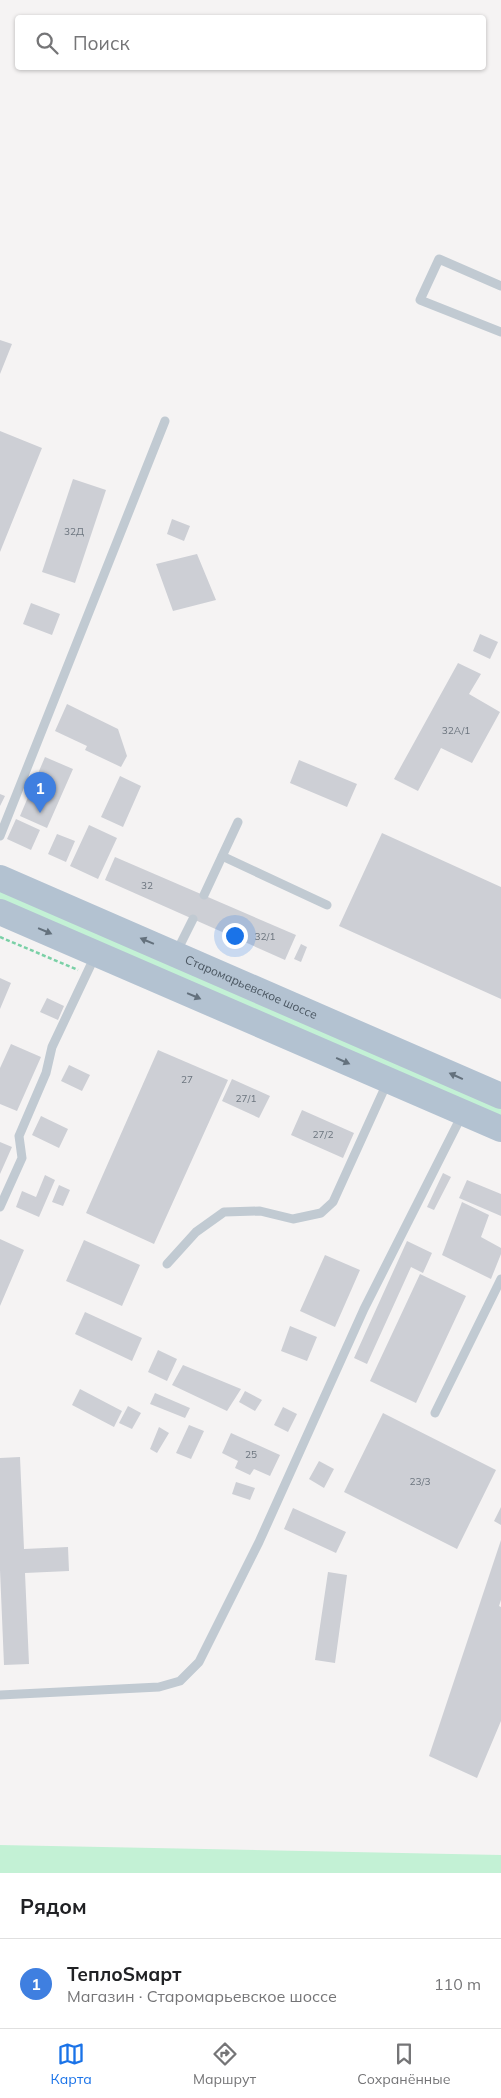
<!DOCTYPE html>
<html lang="ru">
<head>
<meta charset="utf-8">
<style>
  :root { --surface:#fff; --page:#f6f6f6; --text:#202124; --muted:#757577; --line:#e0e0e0; --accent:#1a73e8 }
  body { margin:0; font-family:Mulish,sans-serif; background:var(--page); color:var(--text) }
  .you { position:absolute; left:234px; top:935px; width:18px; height:18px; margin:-12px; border:4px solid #fff; border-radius:50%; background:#1a73e8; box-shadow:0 0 0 8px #1a73e833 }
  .badge { display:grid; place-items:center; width:32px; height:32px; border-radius:50%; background:var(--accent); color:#fff; font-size:16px; font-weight:700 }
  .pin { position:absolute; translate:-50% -41px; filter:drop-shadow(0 1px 2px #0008) }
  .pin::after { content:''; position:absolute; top:26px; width:18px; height:15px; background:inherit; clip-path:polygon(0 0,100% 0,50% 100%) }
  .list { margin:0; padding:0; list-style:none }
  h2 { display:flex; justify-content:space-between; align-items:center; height:65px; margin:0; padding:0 20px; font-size:21px }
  h2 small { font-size:16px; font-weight:400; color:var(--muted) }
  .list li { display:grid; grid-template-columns:32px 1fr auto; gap:15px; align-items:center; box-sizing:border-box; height:90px; padding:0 20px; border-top:1px solid var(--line) }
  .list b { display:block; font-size:19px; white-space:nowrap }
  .list p { margin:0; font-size:16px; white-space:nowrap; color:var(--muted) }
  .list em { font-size:16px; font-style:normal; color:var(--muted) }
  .icon { flex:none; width:28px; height:28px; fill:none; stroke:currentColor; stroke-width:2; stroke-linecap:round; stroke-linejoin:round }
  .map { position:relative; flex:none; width:501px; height:1873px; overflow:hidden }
  .search { position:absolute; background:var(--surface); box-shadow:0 1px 4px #0004; left:15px; right:15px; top:15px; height:55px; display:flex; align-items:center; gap:12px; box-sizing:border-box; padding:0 18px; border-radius:5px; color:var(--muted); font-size:19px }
  .sheet { height:155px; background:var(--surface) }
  nav { display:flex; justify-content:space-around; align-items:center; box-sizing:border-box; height:70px; border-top:1px solid var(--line); background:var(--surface); font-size:14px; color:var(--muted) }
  nav a { display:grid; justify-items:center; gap:2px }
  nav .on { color:var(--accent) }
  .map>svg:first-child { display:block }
</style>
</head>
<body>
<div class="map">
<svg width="501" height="1873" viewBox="0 0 501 1873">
  <rect width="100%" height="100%" fill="#f5f3f3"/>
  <path fill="#c3f1d5" d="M0 891 501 1108V1122L0 903Z
    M0 1845 501 1855V1873H0Z"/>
  <path fill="#cdcfd5" d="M0 340 12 344 0 374Z
    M0 431 42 448 0 552Z
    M73 479 106 490 75 583 42 572Z
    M172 519 190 526 184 541 167 534Z
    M197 554 216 600 173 611 156 564Z
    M31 603 60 614 52 635 23 624Z
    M480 634 498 642 490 659 473 651Z
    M458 663 481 674 469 694 500 712 472 763 441 748 418 791 394 779Z
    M67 704 118 729 127 756 121 767 85 750 87 746 55 731Z
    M45 757 73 769 47 828 20 816Z
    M299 760 357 784 347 807 290 783Z
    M120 776 141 786 123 827 101 817Z
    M0 794 5 796 0 806Z
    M16 819 40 830 31 850 7 839Z
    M89 825 117 838 98 879 70 866Z
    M382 833 501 887V999L339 926Z
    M57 834 75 841 66 862 48 854Z
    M115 857 296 935 285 960 105 880Z
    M301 944 307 947 301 962 294 959Z
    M0 978 11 983 0 1009Z
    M47 998 64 1006 58 1020 40 1012Z
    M11 1044 41 1057 17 1111 0 1104V1068Z
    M158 1050 228 1080 154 1244 86 1213Z
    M69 1065 90 1075 82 1091 61 1081Z
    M232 1079 270 1096 259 1118 222 1101Z
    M302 1110 354 1133 343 1158 291 1135Z
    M41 1116 68 1129 59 1148 32 1135Z
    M0 1142 12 1147 0 1174Z
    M443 1173 451 1177 434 1210 427 1207Z
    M45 1175 55 1180 39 1217 16 1207 22 1191 36 1197Z
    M467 1180 501 1194V1216L459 1198Z
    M59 1185 70 1190 63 1206 52 1202Z
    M462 1202 489 1215 481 1237 501 1248V1254L491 1279 442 1255Z
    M0 1239 24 1250 0 1306Z
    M84 1240 140 1265 122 1306 66 1281Z
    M407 1241 432 1253 423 1273 411 1267 367 1364 354 1358Z
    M325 1255 360 1270 335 1327 300 1311Z
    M420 1274 466 1296 416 1403 370 1381Z
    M85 1312 142 1338 132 1361 75 1334Z
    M290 1326 317 1337 307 1361 281 1351Z
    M158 1350 177 1359 167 1381 148 1372Z
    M183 1365 241 1389 227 1411 172 1385Z
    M80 1389 122 1411 114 1427 72 1405Z
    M245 1391 262 1400 255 1411 239 1402Z
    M155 1393 190 1408 185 1418 150 1404Z
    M128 1406 141 1413 132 1429 119 1423Z
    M283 1407 297 1414 288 1432 274 1425Z
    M383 1413 496 1470 457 1549 344 1492Z
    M189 1425 204 1431 191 1459 176 1453Z
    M159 1427 169 1433 157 1453 150 1449Z
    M231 1433 280 1455 270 1476 254 1469 250 1475 235 1468 238 1461 222 1453Z
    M20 1457 24 1549 68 1547 69 1571 25 1573 29 1664 4 1665 0 1570V1458Z
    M319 1461 334 1469 324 1488 309 1479Z
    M236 1482 255 1488 250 1500 232 1494Z
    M501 1507V1525L494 1521Z
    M293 1508 346 1532 336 1553 284 1529Z
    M501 1540V1600L499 1606 501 1607V1721L477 1778 429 1756Z
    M328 1572 347 1575 335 1663 315 1660Z"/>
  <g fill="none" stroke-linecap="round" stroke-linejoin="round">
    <path stroke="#7ad0a6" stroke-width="2.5" stroke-dasharray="4 2.5" stroke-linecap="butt" d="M0 937 78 970"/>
    <path stroke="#c1cad2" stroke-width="9" d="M501 286 439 259 420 300 501 332
      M0 836 165 421
      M222 856 327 905
      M204 895 238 822
      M176 953 193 919
      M0 1207 22 1158 19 1136 46 1073 52 1047 95 956
      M167 1264 196 1232 224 1212 260 1211 293 1219 321 1213 333 1202 387 1083
      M435 1413 501 1279
      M0 1695 159 1687 180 1681 199 1662 259 1542 364 1309 462 1115"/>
    <g stroke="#b3c2d1" stroke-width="26">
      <path id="s1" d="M0 878 501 1096"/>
      <path d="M0 912 501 1129"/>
    </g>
  </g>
  <defs><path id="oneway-solid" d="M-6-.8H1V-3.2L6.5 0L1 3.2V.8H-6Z" transform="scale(1.25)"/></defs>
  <g fill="#64717d">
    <use href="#oneway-solid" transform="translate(45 931) rotate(23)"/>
    <use href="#oneway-solid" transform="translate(147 941) rotate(-157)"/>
    <use href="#oneway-solid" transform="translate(194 996) rotate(23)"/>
    <use href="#oneway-solid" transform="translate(343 1061) rotate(24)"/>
    <use href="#oneway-solid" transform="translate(456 1076) rotate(-156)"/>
  </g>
  <g text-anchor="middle" stroke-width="5" stroke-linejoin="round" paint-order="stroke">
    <g font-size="10" fill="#6b747e">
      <text x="74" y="535">32Д</text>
      <text x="456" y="734">32А/1</text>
      <text x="147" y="889">32</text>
      <text x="265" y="940">32/1</text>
      <text x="187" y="1083">27</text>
      <text x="246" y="1102">27/1</text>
      <text x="323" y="1138">27/2</text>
      <text x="251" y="1458">25</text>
      <text x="420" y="1485">23/3</text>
    </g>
    <g font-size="12" fill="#4a5661" stroke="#fff">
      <text dy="4" stroke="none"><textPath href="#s1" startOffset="274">Старомарьевское шоссе</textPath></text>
    </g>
  </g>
</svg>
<div class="you"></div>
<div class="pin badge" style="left:40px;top:813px;background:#3f7fe0">1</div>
<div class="search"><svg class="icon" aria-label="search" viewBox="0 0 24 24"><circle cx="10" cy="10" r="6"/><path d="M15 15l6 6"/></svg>Поиск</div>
</div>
<section class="sheet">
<h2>Рядом<small></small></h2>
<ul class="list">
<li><span class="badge" style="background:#3f7fe0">1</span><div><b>ТеплоSмарт</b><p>Магазин · Старомарьевское шоссе</p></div><em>110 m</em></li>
</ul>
</section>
<nav>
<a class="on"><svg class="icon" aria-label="map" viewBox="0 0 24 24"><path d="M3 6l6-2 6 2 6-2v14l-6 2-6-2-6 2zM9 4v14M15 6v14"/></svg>Карта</a>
<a><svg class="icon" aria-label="directions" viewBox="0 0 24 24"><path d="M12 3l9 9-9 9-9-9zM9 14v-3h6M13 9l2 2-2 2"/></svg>Маршрут</a>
<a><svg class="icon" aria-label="saved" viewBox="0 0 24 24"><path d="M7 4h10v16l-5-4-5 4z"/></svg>Сохранённые</a>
</nav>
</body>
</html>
